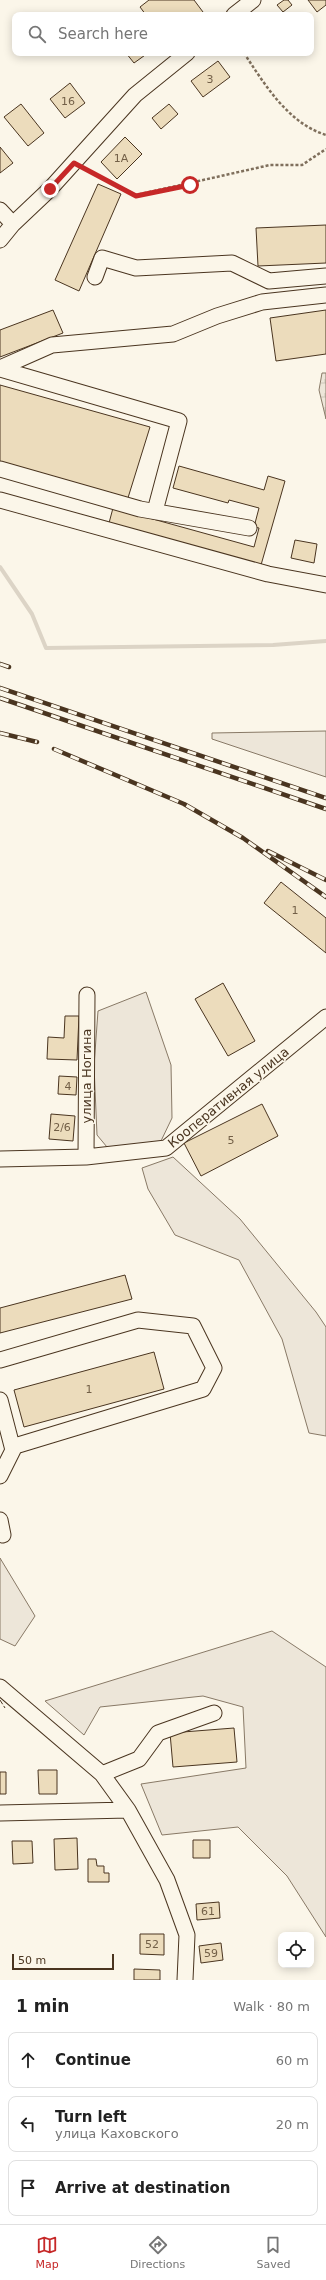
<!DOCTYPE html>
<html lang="en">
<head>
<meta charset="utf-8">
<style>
  :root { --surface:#fff; --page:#f6f6f6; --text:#222; --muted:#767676; --line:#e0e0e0; --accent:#c62828 }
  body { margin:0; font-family:"DejaVu Sans",sans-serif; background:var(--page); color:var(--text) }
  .controls { position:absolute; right:12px; bottom:12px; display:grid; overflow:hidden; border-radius:8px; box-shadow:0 2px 10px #0003 }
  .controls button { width:36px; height:36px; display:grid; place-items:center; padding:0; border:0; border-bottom:1px solid var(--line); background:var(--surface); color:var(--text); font:20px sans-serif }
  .scale { position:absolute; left:12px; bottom:10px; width:102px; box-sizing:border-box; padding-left:4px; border:2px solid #4a3520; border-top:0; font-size:11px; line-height:14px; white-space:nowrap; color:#4a3520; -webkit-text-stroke:3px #fbf6e9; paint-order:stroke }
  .stop { position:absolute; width:12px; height:12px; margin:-9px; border:3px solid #c62828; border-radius:50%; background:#fff }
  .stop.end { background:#c62828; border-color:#fff; box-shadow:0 1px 4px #0008 }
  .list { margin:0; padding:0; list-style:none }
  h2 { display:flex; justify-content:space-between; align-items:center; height:52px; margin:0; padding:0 16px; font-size:17px }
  h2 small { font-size:13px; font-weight:400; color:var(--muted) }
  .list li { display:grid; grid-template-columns:26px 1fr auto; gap:12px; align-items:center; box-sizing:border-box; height:56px; margin:0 8px 8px; padding:0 8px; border:1px solid var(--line); border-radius:8px }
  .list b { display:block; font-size:15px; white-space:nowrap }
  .list p { margin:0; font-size:13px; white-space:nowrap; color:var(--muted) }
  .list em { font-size:13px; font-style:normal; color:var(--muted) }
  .icon { flex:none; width:22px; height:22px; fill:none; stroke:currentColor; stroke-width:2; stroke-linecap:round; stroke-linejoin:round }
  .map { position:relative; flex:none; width:326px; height:1980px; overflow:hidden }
  .search { position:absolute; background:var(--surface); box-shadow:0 2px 10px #0003; left:12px; right:12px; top:12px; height:44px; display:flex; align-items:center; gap:10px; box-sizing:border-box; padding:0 14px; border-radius:8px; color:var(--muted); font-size:15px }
  .sheet { height:244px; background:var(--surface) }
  nav { display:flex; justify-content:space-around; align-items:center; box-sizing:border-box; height:56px; border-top:1px solid var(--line); background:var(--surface); font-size:11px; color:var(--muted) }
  nav a { display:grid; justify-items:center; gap:2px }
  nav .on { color:var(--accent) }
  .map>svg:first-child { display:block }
</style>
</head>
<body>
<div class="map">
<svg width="326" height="1980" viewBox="0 0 326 1980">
  <defs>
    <pattern id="wetland-marsh" width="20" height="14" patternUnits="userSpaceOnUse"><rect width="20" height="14" fill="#ede6d9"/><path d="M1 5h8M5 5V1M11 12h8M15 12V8" fill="none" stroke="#cdc6ba"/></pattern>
  </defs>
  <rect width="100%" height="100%" fill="#fbf6e9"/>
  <path fill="#ede6d9" stroke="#887966" d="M326 731V777L212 739V733Z
    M146 992 171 1065 172 1118 160 1143 107 1147 97 1135 94 1066 98 1011Z
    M173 1157 240 1219 316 1312 326 1327V1436L309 1433 282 1339 239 1260 175 1235 148 1189 142 1168Z
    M0 1558 35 1616 15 1646 0 1639Z
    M272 1631 326 1667V1937L287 1876 238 1827 162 1835 141 1784 246 1768 243 1707 203 1696 100 1707 84 1735 45 1701Z"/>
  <path fill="url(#wetland-marsh)" stroke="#887966" d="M322 373H326V419L319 390Z"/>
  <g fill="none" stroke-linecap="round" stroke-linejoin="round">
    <path stroke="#dcd4c6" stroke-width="4" d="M0 567 32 614 46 648 273 645 326 641"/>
  </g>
  <path fill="#ecdcbc" stroke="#4a3520" d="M149 0H194L203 12 200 15H146L140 7Z
    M284 0H288L292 5 283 12 277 5Z
    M308 0H326V5L317 12Z
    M126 53H148L134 63Z
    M218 61 230 77 203 97 191 81Z
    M70 83 85 103 65 118 50 99Z
    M21 104 44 133 28 146 4 117Z
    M169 104 178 114 161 129 152 118Z
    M125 137 142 154 117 179 101 162Z
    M0 147 13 163 0 173Z
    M98 184 121 194 79 291 55 280Z
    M326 225V263L258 266 256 228Z
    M53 310 63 333 0 357V330Z
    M326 310V354L276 361 270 318Z
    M0 385 150 427 127 501 0 464Z
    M179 466 264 490 268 476 285 481 261 565 109 523 113 508 254 547 259 528 254 527 259 508 229 500 228 503 173 488Z
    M295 540 317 544 314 563 291 558Z
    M281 882 326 918V953L264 903Z
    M223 983 255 1041 228 1056 195 999Z
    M65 1016H79L77 1060 47 1059 48 1037 64 1038Z
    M59 1076 77 1077 76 1095 58 1094Z
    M262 1104 278 1136 201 1176 184 1143Z
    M51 1114 75 1116 73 1141 49 1139Z
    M125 1275 132 1299 0 1333V1308Z
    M154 1352 164 1389 24 1427 14 1390Z
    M234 1728 237 1762 173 1767 170 1733Z
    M38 1770H57V1794H39Z
    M0 1772H6V1794H0Z
    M77 1838 78 1869 55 1870 54 1839Z
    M193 1840H210V1858H193Z
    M12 1841H32L33 1863 13 1864Z
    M88 1859H96L97 1866H104V1873H109V1882H88Z
    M219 1902 220 1918 197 1920 196 1904Z
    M140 1934H164V1955L140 1954Z
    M221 1943 223 1960 201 1963 199 1946Z
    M134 1969 160 1970V1980H134Z"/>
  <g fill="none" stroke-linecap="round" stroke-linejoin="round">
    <g stroke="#4a3520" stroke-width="17">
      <path id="minor" d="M234 15 253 0
        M0 210 13 224
        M0 240 13 224 50 189 135 95 187 53
        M95 277 102 258 136 268 232 263 269 281 326 276
        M0 368 52 345 173 334 217 316 262 302 326 295
        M0 369 179 421 155 511
        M0 469 140 509 249 528
        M0 500 268 574 326 585
        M86 1157 87 995
        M0 1159 86 1157 166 1148 326 1017
        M0 1360 138 1320 193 1326 214 1368 203 1389 15 1446 0 1476
        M0 1400 13 1450
        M0 1520 3 1535
        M0 1687 102 1774 128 1810 167 1880 187 1935 185 1980
        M102 1774 139 1759 158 1733 214 1713
        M0 1813 128 1810"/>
    </g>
    <path stroke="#7f6f5c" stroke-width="2.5" stroke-dasharray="3 2" stroke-linecap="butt" d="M244 53C265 85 288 123 326 135
      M85 169 136 195 270 165H302L326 149"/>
    <use href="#minor" stroke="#fbf6e9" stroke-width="15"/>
    <g stroke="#4a3520" stroke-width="4.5">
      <path id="rail" d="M0 664 9 667
        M0 688 326 798
        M0 698 326 809
        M0 733 37 742
        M54 749 184 804 243 838 326 897
        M268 851 326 880"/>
    </g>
    <use href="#rail" stroke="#fbf6e9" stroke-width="3" stroke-dasharray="9" stroke-linecap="butt"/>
    <path stroke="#4a3520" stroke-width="1" stroke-dasharray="5 2" stroke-linecap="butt" d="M0 1700 5 1708"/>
  </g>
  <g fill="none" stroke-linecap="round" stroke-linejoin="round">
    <path stroke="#c62828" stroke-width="5" d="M50 189 74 163 136 196 190 185"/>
  </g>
  <g text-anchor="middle" stroke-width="3" stroke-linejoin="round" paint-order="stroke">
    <g font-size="11" fill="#725f47">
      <text x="210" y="83">3</text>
      <text x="68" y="105">16</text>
      <text x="121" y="162">1А</text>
      <text x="295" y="914">1</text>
      <text x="68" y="1090">4</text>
      <text x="62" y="1131">2/6</text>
      <text x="231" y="1144">5</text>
      <text x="89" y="1393">1</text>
      <text x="208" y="1915">61</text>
      <text x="152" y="1948">52</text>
      <text x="211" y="1957">59</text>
    </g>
    <g font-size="13" fill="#4a3520" stroke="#fbf6e9">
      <text transform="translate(86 1076) rotate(-90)" y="5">улица Ногина</text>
      <text transform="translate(228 1097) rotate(-39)" y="5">Кооперативная улица</text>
    </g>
  </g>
</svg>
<div class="controls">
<button><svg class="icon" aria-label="locate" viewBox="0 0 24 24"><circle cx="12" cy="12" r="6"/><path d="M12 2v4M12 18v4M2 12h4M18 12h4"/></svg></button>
</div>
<div class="scale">50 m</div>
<div class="stop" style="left:190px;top:185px"></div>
<div class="stop end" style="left:50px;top:189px"></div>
<div class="search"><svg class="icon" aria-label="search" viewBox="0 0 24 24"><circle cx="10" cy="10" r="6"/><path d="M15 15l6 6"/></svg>Search here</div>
</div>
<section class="sheet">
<h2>1 min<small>Walk · 80 m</small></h2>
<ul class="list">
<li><svg class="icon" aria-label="ahead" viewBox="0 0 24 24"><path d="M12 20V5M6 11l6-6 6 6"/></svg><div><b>Continue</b></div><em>60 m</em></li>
<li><svg class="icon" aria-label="left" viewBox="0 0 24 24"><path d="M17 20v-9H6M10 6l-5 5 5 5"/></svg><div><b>Turn left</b><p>улица Каховского</p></div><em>20 m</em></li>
<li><svg class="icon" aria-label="arrive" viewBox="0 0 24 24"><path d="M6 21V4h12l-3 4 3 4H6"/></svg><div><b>Arrive at destination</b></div></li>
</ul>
</section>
<nav>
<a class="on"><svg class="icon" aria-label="map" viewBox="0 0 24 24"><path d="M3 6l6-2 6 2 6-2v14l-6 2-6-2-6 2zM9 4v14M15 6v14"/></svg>Map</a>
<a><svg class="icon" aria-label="directions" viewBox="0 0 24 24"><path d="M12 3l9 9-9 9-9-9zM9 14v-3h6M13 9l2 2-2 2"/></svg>Directions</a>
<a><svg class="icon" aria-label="saved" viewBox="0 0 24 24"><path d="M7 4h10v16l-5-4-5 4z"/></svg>Saved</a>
</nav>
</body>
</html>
